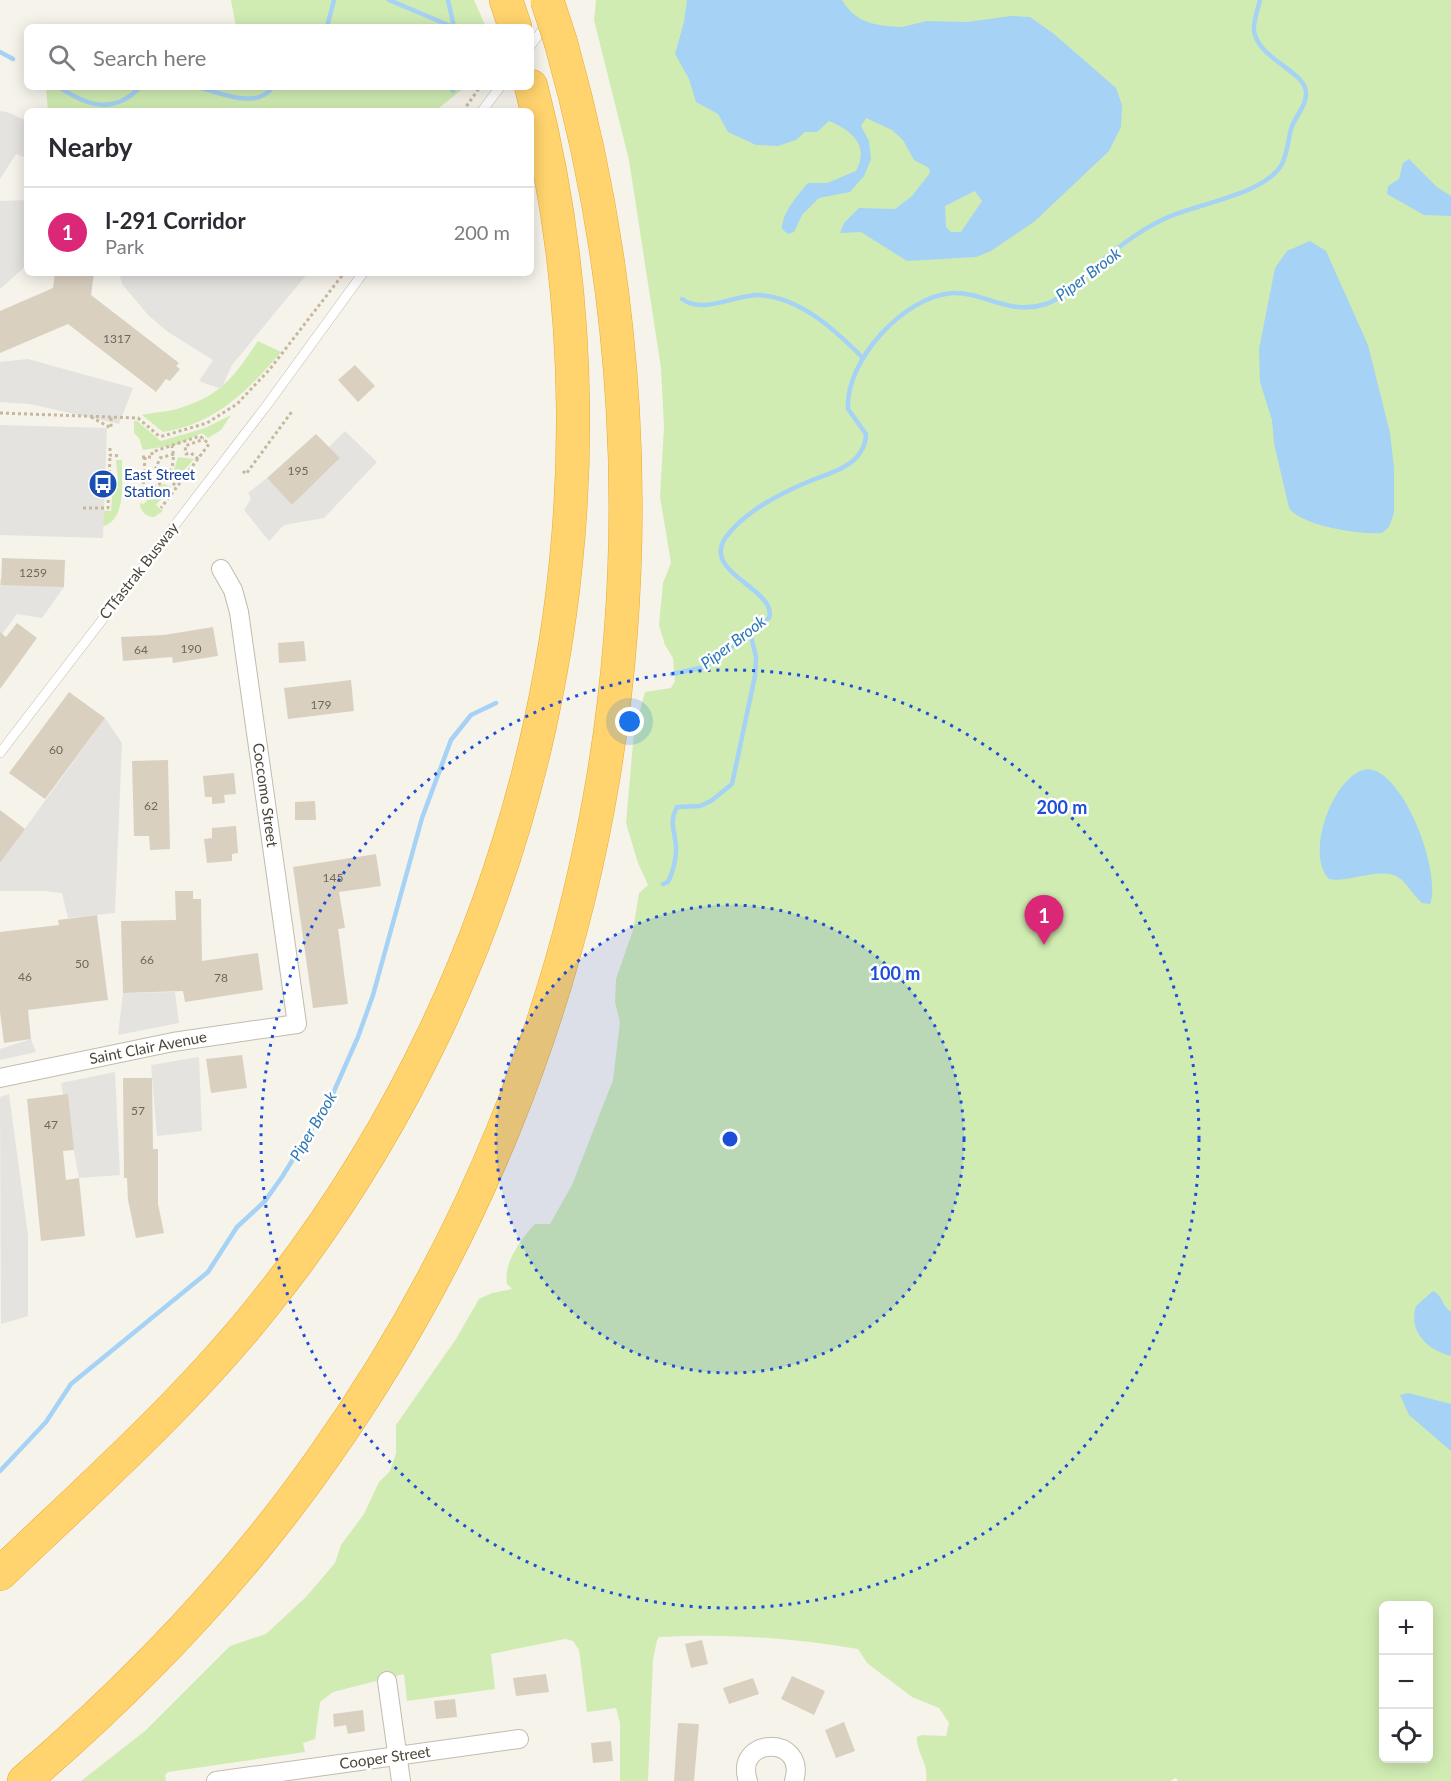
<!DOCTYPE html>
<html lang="en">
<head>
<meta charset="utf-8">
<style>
  :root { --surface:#fff; --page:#f7f7f7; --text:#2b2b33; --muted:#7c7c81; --line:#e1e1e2; --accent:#db2777 }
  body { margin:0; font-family:Lato,sans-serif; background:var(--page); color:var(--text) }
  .controls { position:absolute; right:18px; bottom:18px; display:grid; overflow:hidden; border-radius:9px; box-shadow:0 3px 15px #0003 }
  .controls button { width:54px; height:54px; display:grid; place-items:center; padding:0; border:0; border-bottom:2px solid var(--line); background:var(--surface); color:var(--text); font:30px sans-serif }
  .you { position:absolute; left:630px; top:722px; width:21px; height:21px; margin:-15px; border:4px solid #fff; border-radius:50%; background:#1a73e8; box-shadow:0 0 0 9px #1a73e833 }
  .badge { display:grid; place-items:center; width:39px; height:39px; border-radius:50%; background:var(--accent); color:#fff; font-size:20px; font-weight:700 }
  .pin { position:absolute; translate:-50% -50px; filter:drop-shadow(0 2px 3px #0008) }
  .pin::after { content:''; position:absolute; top:32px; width:21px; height:18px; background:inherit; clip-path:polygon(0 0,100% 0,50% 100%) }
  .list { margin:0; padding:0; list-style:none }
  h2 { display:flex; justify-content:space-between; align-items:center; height:78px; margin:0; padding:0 24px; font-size:26px }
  h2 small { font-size:20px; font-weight:400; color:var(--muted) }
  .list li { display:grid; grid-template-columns:39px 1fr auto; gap:18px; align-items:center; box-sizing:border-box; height:90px; padding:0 24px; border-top:2px solid var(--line) }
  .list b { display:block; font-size:22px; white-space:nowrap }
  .list p { margin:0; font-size:20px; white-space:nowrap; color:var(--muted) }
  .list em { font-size:20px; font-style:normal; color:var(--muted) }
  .icon { flex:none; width:33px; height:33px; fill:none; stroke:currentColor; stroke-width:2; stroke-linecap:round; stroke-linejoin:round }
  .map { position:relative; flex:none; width:1451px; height:1781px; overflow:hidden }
  .search { position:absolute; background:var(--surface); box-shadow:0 3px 15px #0003; left:24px; top:24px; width:510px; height:66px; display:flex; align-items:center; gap:15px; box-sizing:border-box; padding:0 21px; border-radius:9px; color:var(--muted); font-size:22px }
  .panel { position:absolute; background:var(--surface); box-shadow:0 3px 15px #0003; left:24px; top:108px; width:510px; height:168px; border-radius:9px }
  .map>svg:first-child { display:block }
</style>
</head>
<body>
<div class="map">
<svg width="1451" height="1781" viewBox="0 0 1451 1781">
  <rect width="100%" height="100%" fill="#f6f3eb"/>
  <path fill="#d0ecb2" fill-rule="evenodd" d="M231 0H474L486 27H236Z
    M596 0H1451V1781H1178L1176 1778 1170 1781H926C929 1762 916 1754 917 1737L922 1735 946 1736 949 1723 939 1708 912 1697 867 1663 858 1649C792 1638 725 1633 659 1637L657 1640 653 1660 648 1781H620V1723L616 1708 587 1712 579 1650 573 1641 565 1639 491 1654 495 1689 407 1701 404 1674 333 1692 320 1702 315 1739 303 1743 305 1752 168 1772 165 1775 166 1781H81L145 1731 230 1646 266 1634 306 1597 335 1563 341 1545 364 1514 379 1482 390 1471 396 1453V1425L456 1339 479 1299 492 1293 512 1289 507 1284C503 1263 521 1239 535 1224H550L572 1185 613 1080 620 1022 615 1002 616 979 633 930 639 893 648 885 638 863 626 823 634 732 645 692 671 688 675 681 673 658 665 645 659 625 663 583 671 563 660 497 664 427 661 368 629 160 594 20ZM1384 1606H1428V1758H1384Z
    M46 87H465L435 111H48Z
    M258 341 281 352C248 391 215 424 163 432L142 415C150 413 163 412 173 410 220 397 232 379 258 341Z
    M231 415 221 430 208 438 202 433 176 445 143 450 139 438 134 433V421H137L161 441 205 428Z
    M178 457 194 459 174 482 171 478Z
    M116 460H122C121 483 128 520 101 527L0 502 111 511 112 496 118 480Z
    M164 484 171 487 156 505 163 511 154 517C146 517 140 511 140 503L144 504 150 497 149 491Z"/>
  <path fill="#e5e3df" d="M0 111 7 112 27 121V158L16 154 0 179Z
    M27 200V265L0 289V201Z
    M119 273H308L232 365 221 389 199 381 213 360 168 332 148 315 122 284Z
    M28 359 133 388 119 424 30 404 0 402V362Z
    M0 425 107 428 103 538 0 535Z
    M345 431 377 462 324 518 284 525 269 541 244 510 251 499 248 493 267 478 292 505 340 458 329 447Z
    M0 579 64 587 42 618 17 614 0 637Z
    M105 718 122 743 115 913 68 918 62 893 44 891H0V863Z
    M175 992 179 1023 118 1035 123 993Z
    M31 1039 36 1052 0 1060V1049Z
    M199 1057 202 1131 157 1136 151 1065Z
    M115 1072 120 1175 79 1178 61 1083Z
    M9 1094 28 1235V1316L1 1324 0 1097Z"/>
  <path fill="#a5d2f5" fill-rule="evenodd" d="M687 0H842C853 18 865 23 886 26L902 27 927 21 967 22 1011 16 1030 17 1054 34 1116 88 1122 105 1121 127 1109 151 1035 221 991 251 976 257 907 261 861 232 840 233 844 223 859 208 895 209 912 196 930 173 929 168 914 160 903 140 892 130 866 118 861 126 869 141 871 159 864 176 850 192 819 198 802 215 794 232 788 234 782 229C782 212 798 195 808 183H827L856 171C870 145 851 130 829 121L817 132H805L796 140 778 146 756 145 728 132 718 114 696 102 689 79 675 54 684 22ZM975 191 982 201 961 232H951L946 227 945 206Z
    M1409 159 1437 187 1451 196V216L1424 215 1387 194 1388 186 1399 179 1403 163Z
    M1310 241 1326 251 1368 345 1390 433 1394 468V513L1389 527 1382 533C1361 535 1301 526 1289 508L1274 443 1272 420 1260 382 1259 349 1275 268 1287 251Z
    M1368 769C1405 772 1442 874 1430 904L1422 903C1414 896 1410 888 1403 881 1385 863 1350 884 1329 879 1304 854 1334 772 1368 769Z
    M1433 1291C1443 1296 1442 1306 1451 1312V1356C1428 1350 1408 1332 1416 1306Z
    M1408 1393 1451 1404V1451L1409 1415 1400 1395Z"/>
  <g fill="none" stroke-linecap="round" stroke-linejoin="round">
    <path stroke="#a5d2f5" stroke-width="4.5" d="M389 0 453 27
      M448 0 454 27
      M327 27 334 0
      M0 52 13 59
      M59 87C87 106 114 115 140 87
      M198 87C221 93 256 110 273 87
      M451 87 453 91
      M682 299C705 315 735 294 760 295 801 298 835 330 862 357
      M672 674 705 667 769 618C778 589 700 573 726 537 745 511 781 493 810 481 825 475 843 470 855 459 862 452 866 444 866 434L848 409C845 361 904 296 953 293 985 292 1009 316 1046 304 1065 297 1079 281 1093 268 1115 250 1138 231 1164 219 1194 204 1265 195 1282 164 1287 154 1288 141 1291 129 1295 116 1307 106 1306 92 1305 71 1258 59 1254 31 1253 21 1258 9 1260 0
      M663 884 668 882C673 872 676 861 676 849 676 832 668 823 677 807L700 806 711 801 732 784 755 676 756 657 750 632
      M0 1471 46 1422 71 1384 208 1272 237 1227 265 1201 282 1177 331 1098 358 1037 373 995 422 818 451 740 471 715 496 703"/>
  </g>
  <path fill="#d9d0c0" d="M55 273H94L91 295 179 363 176 366 180 369 170 381 166 379 156 392 68 324 0 353V311L53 288Z
    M355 365 375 386 358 402 338 380Z
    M316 434 340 458 292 505 267 478Z
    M2 558 65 560 64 587 1 585Z
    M17 623 37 638 0 689V632L6 637Z
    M213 627 218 656 173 663 172 657 123 661 121 637 164 635Z
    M304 641 306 661 279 663 278 643Z
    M351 680 354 711 288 719 284 688Z
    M69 692 105 718 45 799 9 773Z
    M168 760 170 849 150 850 149 836H134L132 761Z
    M234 773 236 794 224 795 225 803 212 804V797H205L203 776Z
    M315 801 316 820H295V802Z
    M0 810 25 829 0 863Z
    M236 826 238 853 232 854V861L207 863 204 839 212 838V828Z
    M376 854 381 886 339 892 345 928 338 929 339 935 348 1004 313 1008 293 867Z
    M175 891H193V899H201L202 961 258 953 263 990 185 1002 183 991 123 993 121 921 176 920Z
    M97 915 108 1000 28 1010 31 1039 4 1043 0 1012V932L59 925 58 920Z
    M242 1055 247 1088 211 1093 206 1059Z
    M123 1078H152L153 1149H158V1204L164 1233 136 1238 128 1200 127 1178H124Z
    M68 1094 74 1150 63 1151 66 1180 79 1178 85 1236 41 1241 27 1099Z
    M702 1640 708 1664 691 1668 685 1644Z
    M546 1674 549 1692 516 1696 513 1678Z
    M792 1676 825 1691 814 1715 781 1699Z
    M753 1678 759 1694 729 1704 723 1688Z
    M455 1699 457 1717 436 1719 434 1701Z
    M363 1710 365 1731 348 1734 346 1725 334 1727 333 1714Z
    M844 1722 855 1751 836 1758 825 1730Z
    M678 1723 699 1724 694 1781H674Z
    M611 1741 613 1761 593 1763 591 1743Z"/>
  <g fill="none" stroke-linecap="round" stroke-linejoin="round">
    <g stroke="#c3bcad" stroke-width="10">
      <path id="service" d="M531 45 547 24
        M482 111 500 87
        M0 753 267 405 363 273"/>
    </g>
    <g stroke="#c3bcad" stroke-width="20">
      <path id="minor" d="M0 1078 173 1042 297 1024 239 612 233 590 221 569
        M387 1681 401 1781
        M216 1781 519 1739
        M748 1781C733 1736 808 1735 794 1781"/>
    </g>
    <g stroke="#e7ab35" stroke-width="34">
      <path id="motorway" d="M506 0 515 27
        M0 1574C91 1487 186 1403 264 1305 535 967 639 506 531 86
        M24 1781C137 1684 240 1577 325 1455 616 1042 698 528 561 43"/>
    </g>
    <path stroke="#c5b89d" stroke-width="3" stroke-dasharray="3 3" stroke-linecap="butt" d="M463 111 480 87
      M0 413 138 418 159 436H163L207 423 237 404 270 369 344 273
      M91 417 111 428V417
      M110 448V455L120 456
      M174 454 160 458 156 468 177 487
      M142 457H152V452L200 436 209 444 161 508
      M145 457 143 489C167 487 177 468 172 446
      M198 459 191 453 186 454 185 446 204 439
      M243 471 246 474 293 410
      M83 508H108L110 455"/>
    <use href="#service" stroke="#fff" stroke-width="9"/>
    <use href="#minor" stroke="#fff" stroke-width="18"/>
    <use href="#motorway" stroke="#ffd36d" stroke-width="33"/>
    <g stroke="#e7ab35" stroke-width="34" stroke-linecap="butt">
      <path id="motorway-bridge" d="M547 0 561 43"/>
    </g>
    <use href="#motorway-bridge" stroke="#ffd36d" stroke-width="33"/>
  </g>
  <circle cx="730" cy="1139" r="234" fill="#1d4ed8" fill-opacity=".12"/>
  <g fill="none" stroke="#1d4ed8" stroke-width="3" stroke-dasharray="3 6">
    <circle cx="730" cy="1139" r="234"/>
    <circle cx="730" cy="1139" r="469"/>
  </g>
  <defs>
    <g id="bus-disc" transform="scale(1.5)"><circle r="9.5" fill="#1a4fb4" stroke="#fff"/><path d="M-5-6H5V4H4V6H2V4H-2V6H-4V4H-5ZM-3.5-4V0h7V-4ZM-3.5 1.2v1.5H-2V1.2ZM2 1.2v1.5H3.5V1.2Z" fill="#fff"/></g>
  </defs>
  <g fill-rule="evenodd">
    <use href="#bus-disc" x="103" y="484"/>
  </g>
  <g text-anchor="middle" stroke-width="5" stroke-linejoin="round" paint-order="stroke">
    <g font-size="12" fill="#6e675a">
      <text x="117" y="343">1317</text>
      <text x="298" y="475">195</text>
      <text x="33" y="577">1259</text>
      <text x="191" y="653">190</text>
      <text x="141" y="654">64</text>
      <text x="321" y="709">179</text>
      <text x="56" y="754">60</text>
      <text x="151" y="810">62</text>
      <text x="333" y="882">145</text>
      <text x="147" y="964">66</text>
      <text x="82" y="968">50</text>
      <text x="25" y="981">46</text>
      <text x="221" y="982">78</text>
      <text x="138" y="1115">57</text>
      <text x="51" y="1129">47</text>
    </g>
    <g font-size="15" fill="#164399" stroke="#fff" text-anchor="start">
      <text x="124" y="480">East Street<tspan x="124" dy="17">Station</tspan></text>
    </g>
    <g font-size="15" fill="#4b4438" stroke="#fff">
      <text transform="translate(139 571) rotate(-52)" y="5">CTfastrak Busway</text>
      <text transform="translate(265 795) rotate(82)" y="5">Coccomo Street</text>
      <text transform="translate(148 1048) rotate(-11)" y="5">Saint Clair Avenue</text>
      <text transform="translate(385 1758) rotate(-8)" y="5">Cooper Street</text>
    </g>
    <g font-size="16" font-style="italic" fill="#2876b6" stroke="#fff">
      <text transform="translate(1088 274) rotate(-37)" y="6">Piper Brook</text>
      <text transform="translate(733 642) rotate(-37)" y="6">Piper Brook</text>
      <text transform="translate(313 1126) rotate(-60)" y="6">Piper Brook</text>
    </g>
  </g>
  <circle cx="730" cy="1139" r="9" fill="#1d4ed8" stroke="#fff" stroke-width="3"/>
  <g font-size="18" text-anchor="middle" font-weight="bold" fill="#1d4ed8" stroke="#fff" stroke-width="5" stroke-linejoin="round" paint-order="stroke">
    <text x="1062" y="814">200 m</text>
    <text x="895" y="980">100 m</text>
  </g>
</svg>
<div class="controls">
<button>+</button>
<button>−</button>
<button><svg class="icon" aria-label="locate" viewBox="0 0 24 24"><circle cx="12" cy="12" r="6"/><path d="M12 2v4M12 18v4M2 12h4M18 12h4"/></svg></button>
</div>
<div class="you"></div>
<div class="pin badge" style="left:1044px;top:945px">1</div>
<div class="search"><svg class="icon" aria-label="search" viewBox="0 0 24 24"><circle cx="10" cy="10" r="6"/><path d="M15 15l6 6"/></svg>Search here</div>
<section class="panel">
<h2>Nearby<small></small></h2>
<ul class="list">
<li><span class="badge">1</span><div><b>I-291 Corridor</b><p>Park</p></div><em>200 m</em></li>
</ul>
</section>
</div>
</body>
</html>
